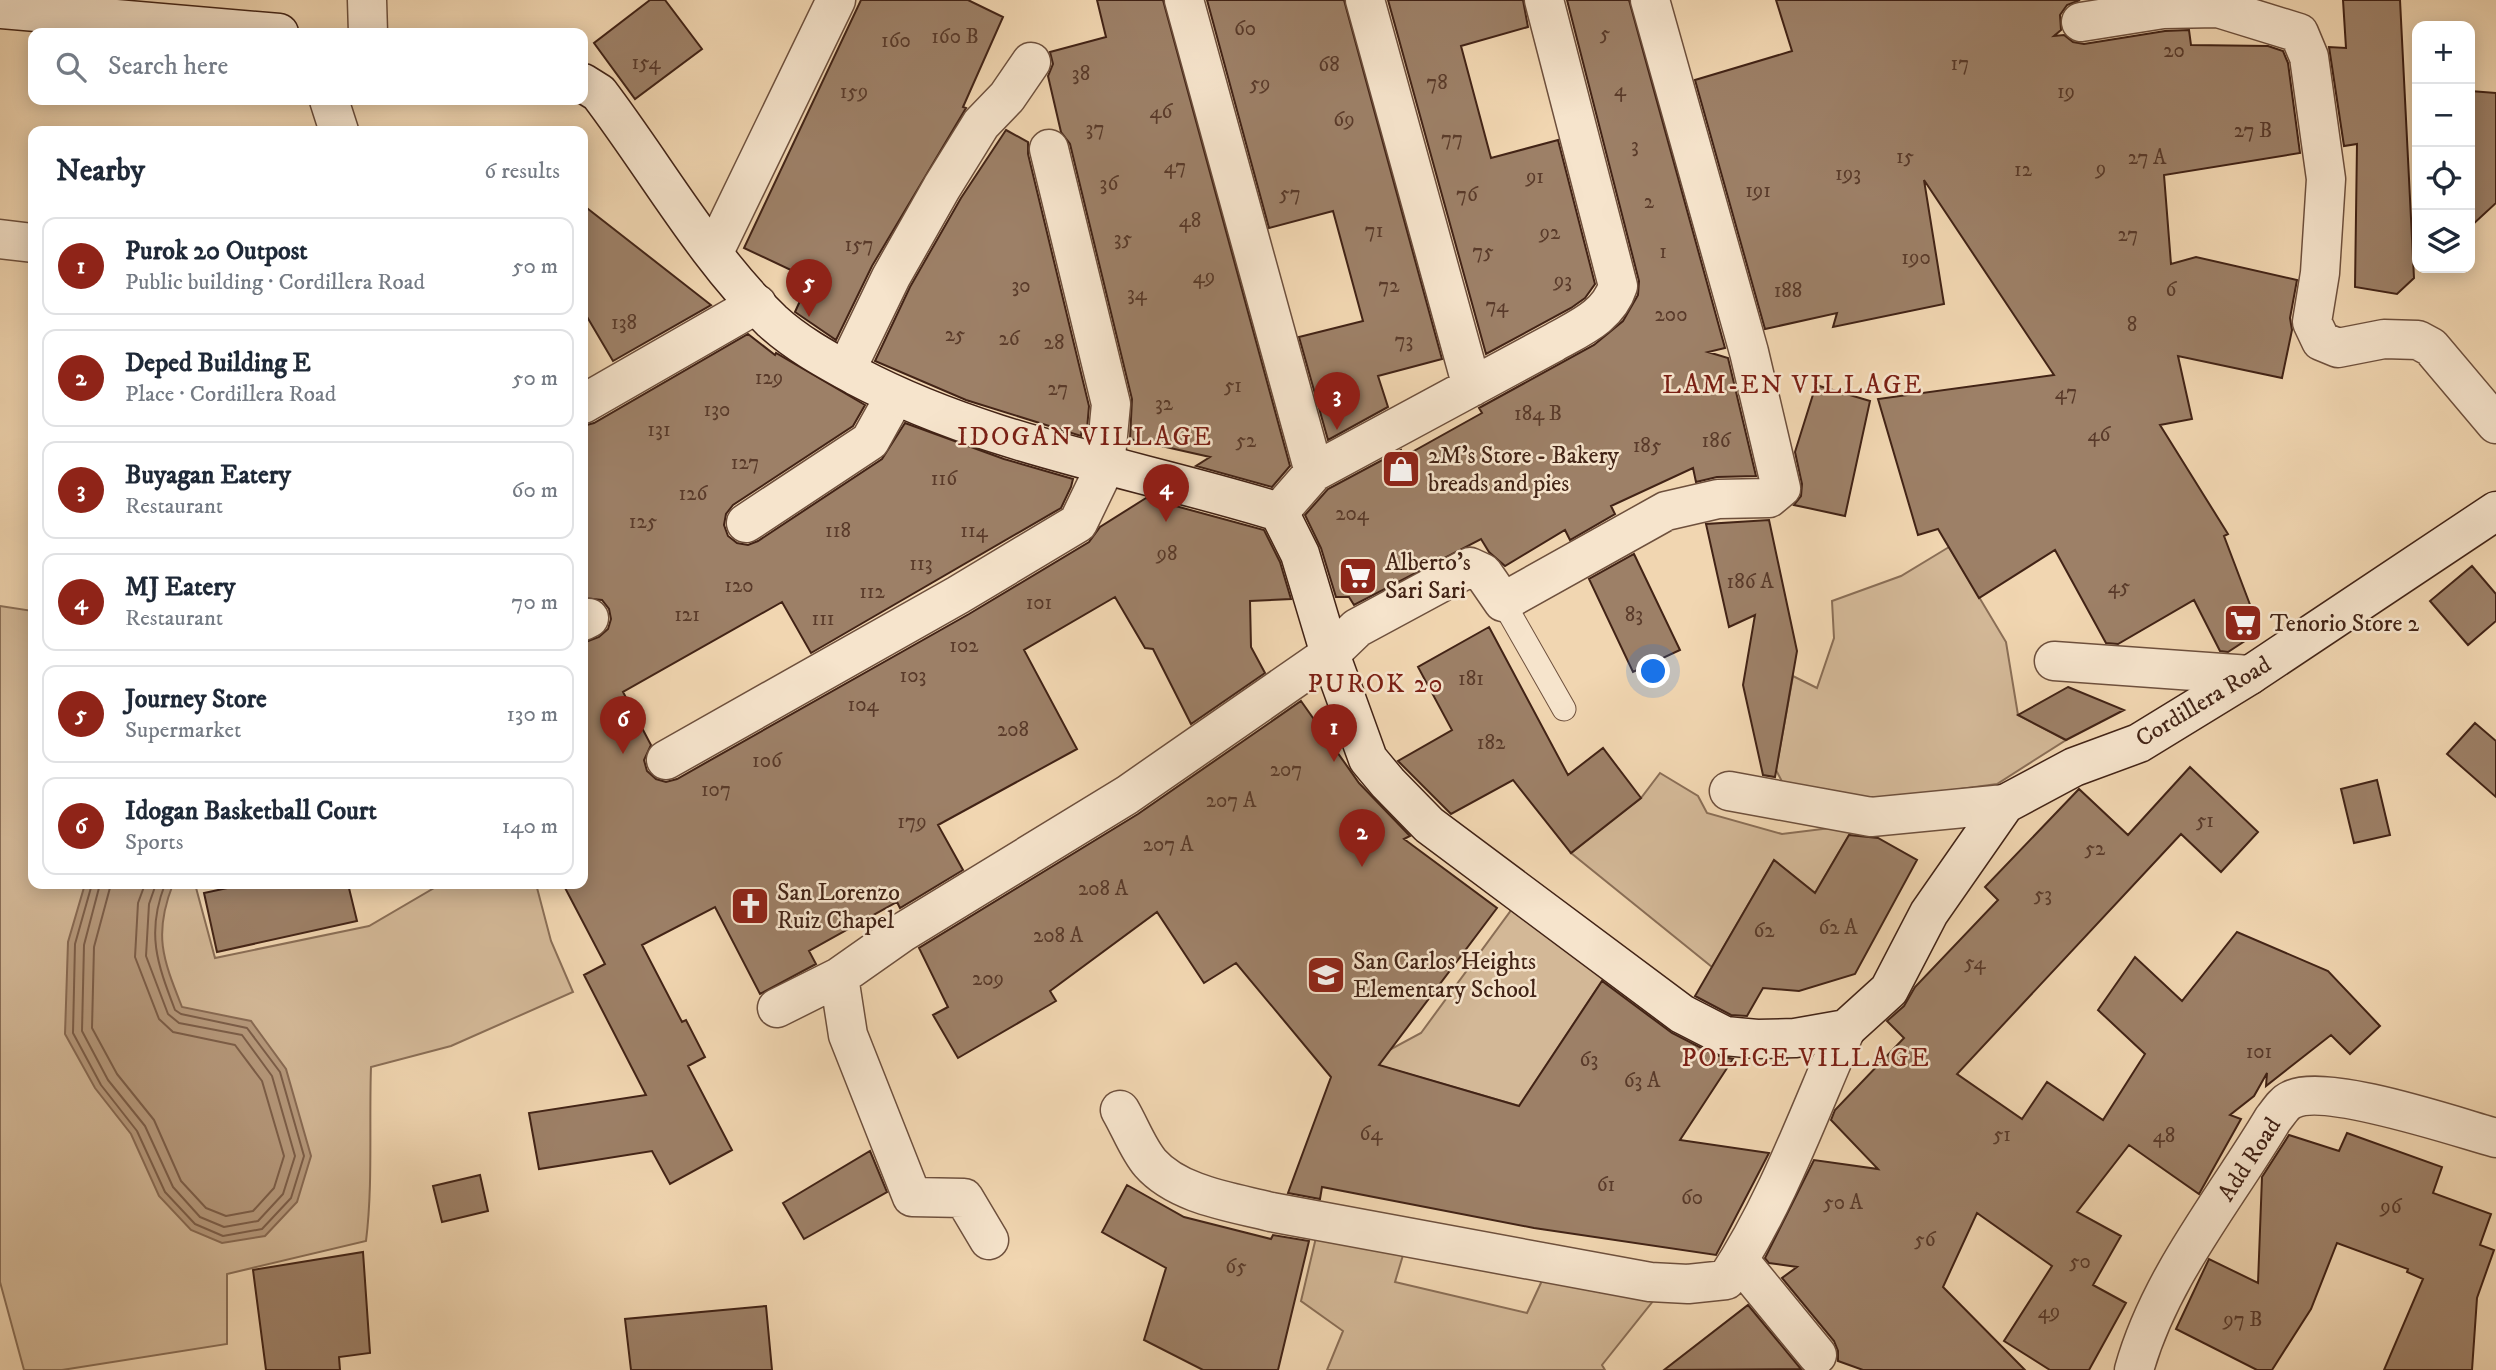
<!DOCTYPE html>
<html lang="en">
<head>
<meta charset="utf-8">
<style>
  :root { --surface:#fff; --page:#f2f2f3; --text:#1f2937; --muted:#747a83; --line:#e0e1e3; --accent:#8f2418 }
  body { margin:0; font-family:"IM FELL DW Pica",serif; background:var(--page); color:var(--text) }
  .controls { position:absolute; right:21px; top:21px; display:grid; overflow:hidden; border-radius:14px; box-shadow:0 4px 18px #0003 }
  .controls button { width:63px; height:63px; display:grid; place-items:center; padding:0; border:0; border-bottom:2px solid var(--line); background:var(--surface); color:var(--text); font:35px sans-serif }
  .you { position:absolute; left:1654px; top:672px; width:24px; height:24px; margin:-18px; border:5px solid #fff; border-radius:50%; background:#1a73e8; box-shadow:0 0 0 10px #1a73e833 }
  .badge { display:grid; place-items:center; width:46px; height:46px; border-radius:50%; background:var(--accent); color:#fff; font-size:23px; font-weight:700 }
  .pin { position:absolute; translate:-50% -58px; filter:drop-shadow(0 2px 4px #0008) }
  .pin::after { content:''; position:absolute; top:37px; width:24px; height:21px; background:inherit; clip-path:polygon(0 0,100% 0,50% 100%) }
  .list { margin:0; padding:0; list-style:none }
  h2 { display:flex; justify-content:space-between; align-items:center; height:91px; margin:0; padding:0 28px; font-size:30px }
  h2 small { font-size:23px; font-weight:400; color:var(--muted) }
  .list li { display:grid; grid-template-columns:46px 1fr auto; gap:21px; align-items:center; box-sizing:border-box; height:98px; margin:0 14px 14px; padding:0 14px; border:2px solid var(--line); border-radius:14px }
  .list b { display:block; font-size:26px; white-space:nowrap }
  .list p { margin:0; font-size:23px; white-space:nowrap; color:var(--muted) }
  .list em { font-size:23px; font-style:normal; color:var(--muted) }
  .icon { flex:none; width:38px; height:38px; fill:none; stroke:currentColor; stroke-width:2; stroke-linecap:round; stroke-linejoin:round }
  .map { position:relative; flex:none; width:2496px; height:1370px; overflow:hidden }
  .search { position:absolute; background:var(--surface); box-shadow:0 4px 18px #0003; left:28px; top:28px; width:560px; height:77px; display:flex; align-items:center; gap:18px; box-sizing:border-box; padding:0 24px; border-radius:14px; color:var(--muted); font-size:26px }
  .panel { position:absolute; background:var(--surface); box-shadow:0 4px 18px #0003; left:28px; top:126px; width:560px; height:763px; border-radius:14px }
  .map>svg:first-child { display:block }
</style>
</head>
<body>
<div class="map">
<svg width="2496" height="1370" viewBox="0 0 2496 1370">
  <rect width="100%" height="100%" fill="#f1d6b1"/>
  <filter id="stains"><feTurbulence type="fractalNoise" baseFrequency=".00286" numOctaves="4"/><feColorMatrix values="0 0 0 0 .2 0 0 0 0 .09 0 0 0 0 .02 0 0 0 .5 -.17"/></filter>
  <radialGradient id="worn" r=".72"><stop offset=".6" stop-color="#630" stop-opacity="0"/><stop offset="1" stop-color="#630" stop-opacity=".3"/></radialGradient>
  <path fill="#d3b897" stroke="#8a6e56" stroke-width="2" d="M1949 547 2006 642 2018 715 2066 740 1997 784 1894 798H1858L1786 789 1776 770 1793 676 1817 688 1834 638 1832 601 1901 576Z
    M0 606 33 611V884H195L215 958 369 926 441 884H536L551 941 573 992 451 1046 371 1067C369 1124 373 1186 366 1241L227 1274V1344L62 1370H24L0 1282Z
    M1660 773 1698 796 1707 813 1782 834 1855 825 1815 893 1774 860 1712 967 1571 853 1641 798Z
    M1512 909 1604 978 1519 1106 1367 1062 1421 1033Z
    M1318 1229 1406 1245 1395 1282 1527 1313 1546 1272 1653 1301 1602 1365 1605 1370H1327L1343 1331 1301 1301Z"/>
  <path fill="#b6997c" stroke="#886a53" stroke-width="2" d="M85 884H173C153 935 163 959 182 1007L251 1021 286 1069 311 1156 297 1202 265 1236 222 1243 191 1230 159 1196 131 1134 95 1088 65 1034 68 942Z"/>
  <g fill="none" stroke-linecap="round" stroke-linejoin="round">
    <path stroke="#7c5e49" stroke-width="2" d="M92 884 75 944 73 1033 101 1085 137 1131 165 1192 195 1224 223 1236 262 1229 291 1198 304 1156 280 1072 247 1028 181 1014 175 1010C157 963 146 933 165 884
      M100 884 84 945 82 1031 108 1080 145 1126 173 1187 200 1217 224 1227 258 1221 283 1194 295 1156 272 1076 242 1035 179 1023 168 1014 146 956 149 904 156 884
      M111 884 94 947 92 1028 117 1074 154 1120 181 1181 206 1208 226 1216 253 1211 274 1188 284 1156 262 1081 235 1045 173 1032 159 1019 135 957 138 903 145 884"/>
  </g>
  <path fill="#9d8067" stroke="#422316" stroke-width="2" d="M650 0H665L702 49 635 99 594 43Z
    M861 0H968L1003 17 963 107 966 108 872 266 836 340 795 312 810 279 744 248Z
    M1097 0H1163L1290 466 1272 487 1196 466 1210 457 1130 439 1132 399 1070 144 1061 132 1048 76 1053 64 1050 52 1106 37Z
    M1207 0H1344L1442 359 1378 376 1388 407 1328 440 1299 337 1363 321 1333 211 1269 228Z
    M1388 0H1523L1528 27 1461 46 1491 158 1558 140 1595 284 1585 298 1571 308 1486 354Z
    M1567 0H1629L1725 348 1708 352 1728 358 1756 476 1717 477 1696 482 1693 468 1611 506 1615 514 1570 540 1565 530 1505 566 1489 552 1481 539 1354 605 1349 597H1336L1321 548 1305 515 1328 489 1401 450 1403 457 1482 413 1479 408 1594 345 1623 321 1638 295 1639 281Z
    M1776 0H2080L2067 5 2060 15 2061 30 2054 36 2064 35 2073 42 2084 44 2165 31 2189 30 2191 45 2268 46 2283 51 2288 63 2300 153 2164 175 2171 264 2196 257 2297 280 2290 318 2292 330 2282 378 2178 356 2192 419 2160 425 2228 534 2224 536 2260 631 2228 652 2220 651 2194 600 2118 644 2106 643 2055 550 1979 598 1938 529 1918 535 1878 399 2054 375 1924 180 1944 304 1833 327 1837 313 1765 329 1695 80 1792 51Z
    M2343 0H2400L2414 278 2397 294 2355 287 2357 144 2344 146 2329 47 2346 48Z
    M2470 91 2496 93V203L2470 227Z
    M1006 130 1028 142V154L1089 406 1087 429 1082 428 1081 436 966 400 875 361 910 287 961 198Z
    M583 205 711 305 613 361 583 310Z
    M748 334 775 355 776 353 865 405 853 426 733 505 726 514 724 525 728 536 737 543 748 545 758 541 882 459 905 423 1004 459 1073 479 1071 487 1061 508 811 653 782 602 623 692 651 745 644 760 647 771 656 779 666 782 677 779 969 614 1089 542 1100 527 1146 498 1264 530 1280 562 1291 599 1250 601 1251 647 1265 673 1191 724 1153 649 1145 648 1115 597 1024 650 1077 749 938 825 963 870 900 908 897 902 809 951 816 964 760 994 715 907 642 945 682 1022 686 1020 705 1057 688 1066 732 1150 670 1184 652 1151 539 1169 529 1113 646 1095 584 975 605 964 563 884H583V643L599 637 608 629 611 619 609 609 602 600 583 598V426L594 423Z
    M1816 385 1870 401 1845 516 1794 505 1801 496 1802 484 1795 452Z
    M1769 520 1797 651 1775 777 1763 775 1743 685 1755 615 1729 627 1706 524Z
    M1634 554 1680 650 1633 672 1589 579Z
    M2472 566 2496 594V621L2468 645 2430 601Z
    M1489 627 1568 775 1603 748 1641 798 1571 853 1513 780 1451 814 1398 761 1452 730 1418 667Z
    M2068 687 2124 710 2066 740 2018 715Z
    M1301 701 1359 783 1410 836 1404 839 1497 908 1379 1065 1519 1106 1602 981 1672 1033 1715 1055 1733 1059 1680 1140 1769 1153 1716 1255 1534 1228 1322 1187 1320 1199 1288 1193 1331 1077 1236 963 1204 983 1157 912 1050 991 1056 1001 958 1058 933 1015 948 1007 919 948 1138 814Z
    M2475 723 2496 741V797L2447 754Z
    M2190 767 2258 832 2221 872 2181 834 1957 1074 2022 1119 2047 1082 2103 1120 2145 1054 2098 1010 2135 957 2182 1001 2237 932 2328 971 2380 1026 2350 1054 2331 1035 2266 1086 2267 1073 2254 1096 2230 1115 2241 1119 2199 1194 2129 1145 2077 1212 2121 1236 2093 1285 2126 1303 2089 1370H2050L2004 1341 2052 1266 1977 1213 1943 1287 2025 1370H1863L1838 1361V1351L1834 1341 1782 1278 1797 1267 1769 1263 1765 1258 1814 1160 1878 1169 1831 1120 1835 1110 1904 1038 1887 1021 1904 1006 1915 987 1998 900 1985 887 2079 789 2128 835Z
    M2377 780 2390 835 2354 843 2341 789Z
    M1849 835 1878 838 1917 860 1855 974 1799 991 1763 988 1747 1016 1731 1015 1695 996 1774 860 1815 893Z
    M246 884H348L357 921 217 952 204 893Z
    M2347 1133 2442 1167 2433 1193 2491 1214 2480 1245 2494 1250 2477 1298 2472 1370H2384L2423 1279 2407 1272 2408 1269 2337 1243 2311 1309 2272 1370H2257L2176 1329 2209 1259 2258 1283 2262 1177 2289 1135 2339 1151Z
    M870 1151 887 1192 804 1239 783 1203Z
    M480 1175 488 1211 442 1222 433 1186Z
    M1127 1185 1184 1217 1271 1239 1273 1235 1309 1241 1278 1370H1203L1144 1340 1166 1268 1102 1232Z
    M363 1252 370 1353 339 1357 340 1370H266L253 1270Z
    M1748 1305 1801 1369 1664 1370Z
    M766 1306 772 1370H631L625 1319Z"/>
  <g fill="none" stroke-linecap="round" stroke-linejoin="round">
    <g stroke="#6e503d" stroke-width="25">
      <path id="lane" d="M1503 602 1564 709"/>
    </g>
    <g stroke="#6e503d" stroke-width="41">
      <path id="street" d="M367 0 368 33
        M1184 0 1314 472
        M1365 0 1472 387
        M2081 22 2163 9 2218 8 2299 33 2309 57 2326 179 2320 273 2312 322 2321 341 2338 348 2384 339 2418 340 2431 347 2496 424
        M329 100 339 131
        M0 239 33 243
        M714 252 836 0
        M846 370 891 277 942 187 981 124 1007 97 1031 62
        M583 404 757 304
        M1279 512 1314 472 1553 343C1579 328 1608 317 1618 286L1544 0
        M746 523 870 441 895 396
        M583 621 589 618
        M2054 661 2250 675
        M666 760 958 595 1078 523 1105 467 1111 404 1049 149
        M1729 791 1871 817 2005 804
        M839 977 848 1035 912 1197 964 1198 989 1240
        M777 1008 839 977 903 932 1127 795 1330 654 1357 628 1470 567 1483 573 1503 602 1666 511 1718 499 1769 498 1781 488 1749 352 1650 0
        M1120 1110C1130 1127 1138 1149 1150 1163 1178 1195 1232 1202 1271 1212L1650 1282 1688 1284 1726 1280C1777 1203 1809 1113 1846 1029
        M1739 1260 1817 1355
        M2134 1370C2160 1277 2224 1201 2273 1119 2278 1113 2284 1103 2291 1100 2325 1082 2456 1127 2496 1138"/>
    </g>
    <g stroke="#422316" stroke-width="41">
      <path id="secondary" d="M0 9 279 33
        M583 83 599 93C656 168 704 255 772 321 797 344 827 360 856 376 989 446 1137 468 1279 512L1300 554 1330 654 1368 759 1388 783 1429 825 1682 1014 1725 1036 1757 1039 1795 1038 1846 1029 1889 990 1929 913 2005 804 2074 767 2139 743 2250 675 2496 511"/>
    </g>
    <use href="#lane" stroke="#f6e4cc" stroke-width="23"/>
    <use href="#street" stroke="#f6e4cc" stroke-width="38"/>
    <use href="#secondary" stroke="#f6e4cc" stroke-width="38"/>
  </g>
  <defs>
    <g id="shop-square" transform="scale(2.0125)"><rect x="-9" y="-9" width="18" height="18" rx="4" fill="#8f2418" stroke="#f6e4cc"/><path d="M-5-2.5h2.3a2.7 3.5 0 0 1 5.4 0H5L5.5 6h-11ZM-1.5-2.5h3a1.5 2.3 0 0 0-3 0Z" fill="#fff"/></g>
    <g id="supermarket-square" transform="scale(2.0125)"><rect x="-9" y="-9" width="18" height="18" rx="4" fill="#8f2418" stroke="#f6e4cc"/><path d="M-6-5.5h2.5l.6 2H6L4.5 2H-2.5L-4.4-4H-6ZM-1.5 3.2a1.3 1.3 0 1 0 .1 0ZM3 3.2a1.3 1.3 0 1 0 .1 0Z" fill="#fff"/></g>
    <g id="church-square" transform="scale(2.0125)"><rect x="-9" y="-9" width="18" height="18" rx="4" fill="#8f2418" stroke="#f6e4cc"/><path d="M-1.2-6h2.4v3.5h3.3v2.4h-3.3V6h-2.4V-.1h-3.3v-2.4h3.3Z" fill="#fff"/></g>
    <g id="school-square" transform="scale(2.0125)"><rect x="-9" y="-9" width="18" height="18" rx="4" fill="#8f2418" stroke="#f6e4cc"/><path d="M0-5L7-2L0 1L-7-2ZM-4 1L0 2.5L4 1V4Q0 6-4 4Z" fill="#fff"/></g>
  </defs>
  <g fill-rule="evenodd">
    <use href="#shop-square" x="1401" y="469"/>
    <use href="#supermarket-square" x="1358" y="576"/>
    <use href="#supermarket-square" x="2243" y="623"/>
    <use href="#church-square" x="750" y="906"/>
    <use href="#school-square" x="1326" y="975"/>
  </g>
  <g text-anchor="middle" stroke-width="5" stroke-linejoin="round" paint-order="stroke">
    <g font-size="21" fill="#593a2a">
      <text x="1245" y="35">60</text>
      <text x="1605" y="40">5</text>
      <text x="955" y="43">160 B</text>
      <text x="896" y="47">160</text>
      <text x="2174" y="57">20</text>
      <text x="646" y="69">154</text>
      <text x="1960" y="70">17</text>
      <text x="1329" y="71">68</text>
      <text x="1081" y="80">38</text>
      <text x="1437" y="89">78</text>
      <text x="1260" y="90">59</text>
      <text x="1620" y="96">4</text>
      <text x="854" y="98">159</text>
      <text x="2066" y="98">19</text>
      <text x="1161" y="118">46</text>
      <text x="1344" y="126">69</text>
      <text x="1095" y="135">37</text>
      <text x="2253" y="137">27 B</text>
      <text x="1452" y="145">77</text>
      <text x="1635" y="152">3</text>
      <text x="1905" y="163">15</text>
      <text x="2147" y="164">27 A</text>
      <text x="1175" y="173">47</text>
      <text x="2101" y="175">9</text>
      <text x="2023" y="176">12</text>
      <text x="1848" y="180">193</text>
      <text x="1535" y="183">91</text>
      <text x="1109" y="190">36</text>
      <text x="1758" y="197">191</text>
      <text x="1290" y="200">57</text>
      <text x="1467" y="201">76</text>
      <text x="1649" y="208">2</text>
      <text x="1190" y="227">48</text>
      <text x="1374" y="237">71</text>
      <text x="1550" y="239">92</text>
      <text x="2128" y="241">27</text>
      <text x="1123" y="245">35</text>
      <text x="859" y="251">157</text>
      <text x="1483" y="258">75</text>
      <text x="1663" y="258">1</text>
      <text x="1916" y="264">190</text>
      <text x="1204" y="283">49</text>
      <text x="1563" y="287">93</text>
      <text x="1021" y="292">30</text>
      <text x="1389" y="292">72</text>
      <text x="2171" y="296">6</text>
      <text x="1788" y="297">188</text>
      <text x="1137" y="300">34</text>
      <text x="1497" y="312">74</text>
      <text x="1671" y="321">200</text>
      <text x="624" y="329">138</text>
      <text x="2132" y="331">8</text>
      <text x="955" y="341">25</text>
      <text x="1009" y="345">26</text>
      <text x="1404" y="347">73</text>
      <text x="1054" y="349">28</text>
      <text x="769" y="384">129</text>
      <text x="1233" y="392">51</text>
      <text x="1058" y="395">27</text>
      <text x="2066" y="399">47</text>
      <text x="1164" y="410">32</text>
      <text x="717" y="416">130</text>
      <text x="1538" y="420">184 B</text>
      <text x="659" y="436">131</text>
      <text x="2099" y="441">46</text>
      <text x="1246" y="447">52</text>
      <text x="1716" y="447">186</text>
      <text x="1647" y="452">185</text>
      <text x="745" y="469">127</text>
      <text x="944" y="485">116</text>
      <text x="693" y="500">126</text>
      <text x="1352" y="520">204</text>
      <text x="643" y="528">125</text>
      <text x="838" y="537">118</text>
      <text x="974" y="537">114</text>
      <text x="1167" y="560">98</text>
      <text x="921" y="570">113</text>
      <text x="1750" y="588">186 A</text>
      <text x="739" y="592">120</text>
      <text x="2119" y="593">45</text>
      <text x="872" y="598">112</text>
      <text x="1039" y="609">101</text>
      <text x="687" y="621">121</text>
      <text x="1634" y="621">83</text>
      <text x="823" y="625">111</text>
      <text x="964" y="652">102</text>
      <text x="913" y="682">103</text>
      <text x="1471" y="685">181</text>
      <text x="863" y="711">104</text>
      <text x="1013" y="736">208</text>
      <text x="1491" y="749">182</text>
      <text x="767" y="767">106</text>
      <text x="1286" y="776">207</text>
      <text x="716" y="796">107</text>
      <text x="1231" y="807">207 A</text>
      <text x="2205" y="827">51</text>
      <text x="912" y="828">179</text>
      <text x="1168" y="851">207 A</text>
      <text x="2095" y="855">52</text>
      <text x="1103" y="895">208 A</text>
      <text x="2043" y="901">53</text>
      <text x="1838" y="934">62 A</text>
      <text x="1764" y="937">62</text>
      <text x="1058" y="942">208 A</text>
      <text x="1975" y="969">54</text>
      <text x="988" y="985">209</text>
      <text x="2259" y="1058">101</text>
      <text x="1589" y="1066">63</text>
      <text x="1642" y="1087">63 A</text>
      <text x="1371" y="1140">64</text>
      <text x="2002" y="1141">51</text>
      <text x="2164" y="1142">48</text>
      <text x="1606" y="1191">61</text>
      <text x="1692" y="1204">60</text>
      <text x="1843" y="1209">50 A</text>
      <text x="2391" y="1213">96</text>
      <text x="1925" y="1246">56</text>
      <text x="2080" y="1268">50</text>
      <text x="1236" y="1273">65</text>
      <text x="2049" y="1318">49</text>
      <text x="2243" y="1326">97 B</text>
    </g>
    <g font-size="24" fill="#422316" stroke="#f6e4cc" text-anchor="start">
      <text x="1428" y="463">2M's Store - Bakery<tspan x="1428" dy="28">breads and pies</tspan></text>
      <text x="1385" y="570">Alberto's<tspan x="1385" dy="28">Sari Sari</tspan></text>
      <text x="2270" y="631">Tenorio Store 2</text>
      <text x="777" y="900">San Lorenzo<tspan x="777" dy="28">Ruiz Chapel</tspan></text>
      <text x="1353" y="969">San Carlos Heights<tspan x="1353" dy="28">Elementary School</tspan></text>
    </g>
    <g font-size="24" fill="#422316" stroke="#f6e4cc">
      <text transform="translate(2203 701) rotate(-31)" y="8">Cordillera Road</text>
      <text transform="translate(2249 1159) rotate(-57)" y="8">Add Road</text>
    </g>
    <g font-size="26" letter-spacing="2" fill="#7a1f14" stroke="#f6e4cc">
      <text x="1793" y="393">LAM-EN VILLAGE</text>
      <text x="1085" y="445">IDOGAN VILLAGE</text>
      <text x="1376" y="692">PUROK 20</text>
      <text x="1806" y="1066">POLICE VILLAGE</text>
    </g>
  </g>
  <rect width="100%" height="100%" filter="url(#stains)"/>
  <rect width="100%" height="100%" fill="url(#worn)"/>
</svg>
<div class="controls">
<button>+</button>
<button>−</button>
<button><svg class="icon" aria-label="locate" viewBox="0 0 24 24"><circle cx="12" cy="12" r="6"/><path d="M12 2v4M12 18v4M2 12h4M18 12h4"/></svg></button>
<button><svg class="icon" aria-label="layers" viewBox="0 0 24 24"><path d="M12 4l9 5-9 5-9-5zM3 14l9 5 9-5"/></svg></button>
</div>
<div class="you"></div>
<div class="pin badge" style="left:1334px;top:762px">1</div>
<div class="pin badge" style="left:1362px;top:867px">2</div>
<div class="pin badge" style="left:1337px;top:430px">3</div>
<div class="pin badge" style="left:1166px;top:522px">4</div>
<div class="pin badge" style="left:809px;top:317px">5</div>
<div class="pin badge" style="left:623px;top:754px">6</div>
<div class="search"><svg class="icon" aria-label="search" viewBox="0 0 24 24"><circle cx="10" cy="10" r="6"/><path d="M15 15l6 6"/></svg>Search here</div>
<section class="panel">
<h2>Nearby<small>6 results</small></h2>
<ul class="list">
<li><span class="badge">1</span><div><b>Purok 20 Outpost</b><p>Public building · Cordillera Road</p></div><em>50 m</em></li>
<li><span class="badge">2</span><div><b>Deped Building E</b><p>Place · Cordillera Road</p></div><em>50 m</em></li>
<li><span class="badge">3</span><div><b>Buyagan Eatery</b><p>Restaurant</p></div><em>60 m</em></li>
<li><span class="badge">4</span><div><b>MJ Eatery</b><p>Restaurant</p></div><em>70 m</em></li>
<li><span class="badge">5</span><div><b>Journey Store</b><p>Supermarket</p></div><em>130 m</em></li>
<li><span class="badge">6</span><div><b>Idogan Basketball Court</b><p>Sports</p></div><em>140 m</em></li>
</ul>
</section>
</div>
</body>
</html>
